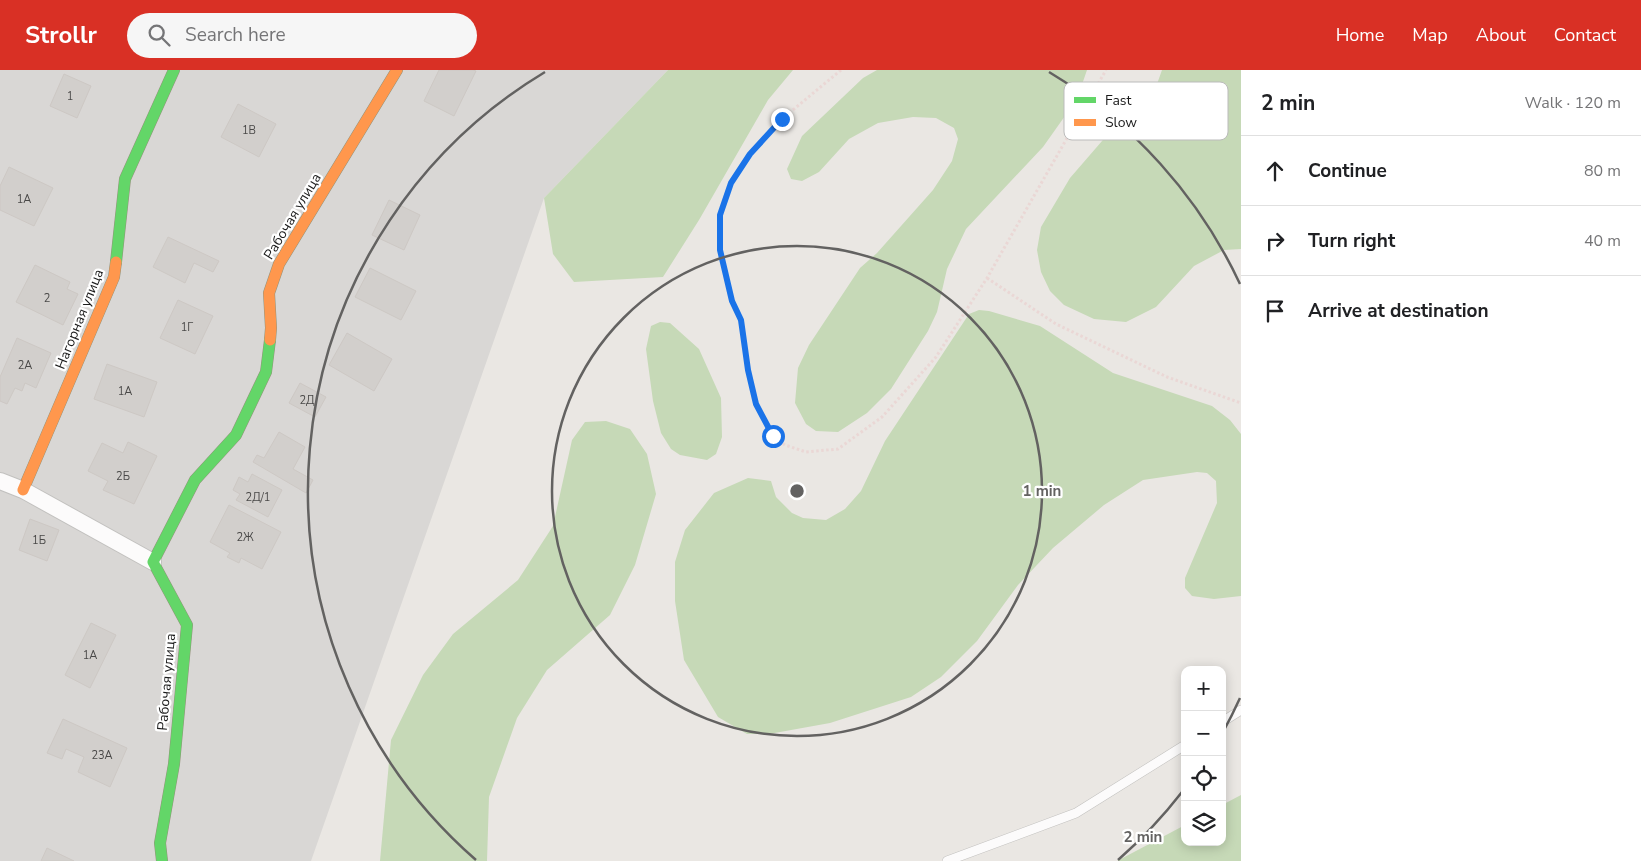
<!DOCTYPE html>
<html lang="en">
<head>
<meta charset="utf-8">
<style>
  :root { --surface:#fff; --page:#f6f6f6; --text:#202124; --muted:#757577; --line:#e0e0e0; --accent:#d93025 }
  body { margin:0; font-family:"Nunito Sans",sans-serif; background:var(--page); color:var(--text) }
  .controls { position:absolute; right:15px; bottom:15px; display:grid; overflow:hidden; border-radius:10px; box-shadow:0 2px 12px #0003 }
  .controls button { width:45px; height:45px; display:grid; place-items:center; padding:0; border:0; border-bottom:1px solid var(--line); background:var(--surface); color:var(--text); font:25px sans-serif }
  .stop { position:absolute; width:15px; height:15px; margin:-11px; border:4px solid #1a73e8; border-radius:50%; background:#fff }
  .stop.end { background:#1a73e8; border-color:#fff; box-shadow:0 1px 5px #0008 }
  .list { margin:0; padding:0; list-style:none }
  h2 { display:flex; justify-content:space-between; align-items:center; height:65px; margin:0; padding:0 20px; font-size:21px }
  h2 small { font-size:16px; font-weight:400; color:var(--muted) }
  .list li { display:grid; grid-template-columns:32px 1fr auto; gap:15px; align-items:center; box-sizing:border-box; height:70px; padding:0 20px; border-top:1px solid var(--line) }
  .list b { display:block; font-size:19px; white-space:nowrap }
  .list em { font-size:16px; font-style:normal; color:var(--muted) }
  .icon { flex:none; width:28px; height:28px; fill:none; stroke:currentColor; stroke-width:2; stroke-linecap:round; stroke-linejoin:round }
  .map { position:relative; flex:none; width:1241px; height:791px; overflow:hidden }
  header { display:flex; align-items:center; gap:30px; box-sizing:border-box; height:70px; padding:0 25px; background:var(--accent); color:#fff }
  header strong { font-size:24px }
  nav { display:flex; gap:28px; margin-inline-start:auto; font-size:18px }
  .search { width:350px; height:45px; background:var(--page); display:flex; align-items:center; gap:12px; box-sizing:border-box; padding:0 18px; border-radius:28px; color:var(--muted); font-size:19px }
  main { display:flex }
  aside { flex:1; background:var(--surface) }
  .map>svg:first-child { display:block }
</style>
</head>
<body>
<header>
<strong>Strollr</strong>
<div class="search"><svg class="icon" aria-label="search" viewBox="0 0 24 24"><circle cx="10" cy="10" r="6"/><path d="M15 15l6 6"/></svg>Search here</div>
<nav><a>Home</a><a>Map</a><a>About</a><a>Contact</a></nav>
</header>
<main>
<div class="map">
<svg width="1241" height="791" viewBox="0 0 1241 791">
  <rect width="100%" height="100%" fill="#eae7e3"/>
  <path fill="#d9d7d5" d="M0 0H668L544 128 311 791H0Z"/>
  <path fill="#c6d9b7" d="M668 0H793L768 30 699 150 663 207 574 212 553 184 544 128Z
    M877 0H1087L1077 29 1043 77 966 159 947 199 937 242 928 261 891 319 867 343 838 362 816 361 806 354 795 333 798 298 809 275 860 198 877 183 933 120 952 91 958 69 954 58 936 48 913 47 878 53 849 69 819 102 802 111 791 109 787 99 802 66 863 8Z
    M1162 0H1241V179L1224 180 1194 196 1156 237 1126 252 1094 249 1064 235 1050 221 1041 202 1037 180 1041 157 1070 108 1115 56 1143 32 1157 14Z
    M979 240 989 241 1040 256 1113 303 1212 336 1230 350 1241 364V526L1214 529 1192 526 1185 518V508L1217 433 1216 411 1207 403 1197 402 1143 410 1104 435 1053 478 1018 515 977 571 941 607 911 627 830 653 769 664H747L718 647 684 590 675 531V492L685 460 714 423 748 408 771 411 776 427 792 443 803 448 826 450 845 439 861 421 885 371 969 244Z
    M660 252 670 253 699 279 721 328 722 367 716 384 707 390 680 385 671 379 661 363 653 331 646 279 651 256Z
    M606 351 630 359 647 384 656 424 635 495 610 545 547 600 517 648 489 727 487 791H380L391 670 423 605 453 564 518 510 553 456 572 370 585 352Z
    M1241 725V791H1117L1185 755V772H1222V735Z"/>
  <path fill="#d2cfcc" stroke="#cdc8c4" d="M439 0H473L476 1 454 46 424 31Z
    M64 4 91 16 77 48 50 36Z
    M238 34 276 54 259 87 221 67Z
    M9 97 53 118 34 156 0 140V116Z
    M389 130 420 145 404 180 372 165Z
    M168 167 219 191 213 202 194 193 185 213 153 197Z
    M35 195 70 212 67 219 78 224 63 255 16 232Z
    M370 198 416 221 401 250 355 227Z
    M178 230 213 246 195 284 160 268Z
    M347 263 392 289 374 321 329 295Z
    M17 268 51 283 36 318 25 313 22 321 15 318 7 334 0 331V307Z
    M107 294 157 312 144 347 94 329Z
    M300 313 326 327 315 347 289 333Z
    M279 362 305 377 293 399 313 410 306 423 253 392 257 385 264 388Z
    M128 372 157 386 134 434 103 420 108 411 88 401 102 373 123 383Z
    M252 404 282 420 268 447 236 430 240 424 233 420 239 407 248 412Z
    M229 435 281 462 262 499 241 488 239 493 227 487 230 483 210 472Z
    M30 449 59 460 47 491 19 480Z
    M91 553 116 565 90 618 65 605Z
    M63 649 127 678 110 717 78 702 84 687 66 679 62 689 47 683Z
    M47 778 74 791H41Z"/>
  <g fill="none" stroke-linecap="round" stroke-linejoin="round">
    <g stroke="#c2c1bf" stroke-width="10">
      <path id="lane" d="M1222 652 1241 640
        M947 791 1076 743 1185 675"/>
    </g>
    <g stroke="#c2c1bf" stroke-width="18">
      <path id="street" d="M0 411 23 420 153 492"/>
    </g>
    <g stroke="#93937b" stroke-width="12">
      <path id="fast" d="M116 192 125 109 174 0
        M162 791 160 773 174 694 187 555 153 492 195 410 236 365 266 302 270 270"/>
    </g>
    <g stroke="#93937b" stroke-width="12">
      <path id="slow" d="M270 270 271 258 269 223 279 194 397 0
        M23 420 114 207 116 192"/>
    </g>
    <path stroke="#ead7d5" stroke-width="3" stroke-dasharray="2.5 2.5" stroke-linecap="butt" d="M841 0 782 49 750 84 731 113 720 145V180L732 231 741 250 748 300 756 333 773 366 785 375 806 382 838 379 882 347 936 287 987 208 1106 0
      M987 208 1056 254 1167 307 1241 333"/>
    <use href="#lane" stroke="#fcfbfb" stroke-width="9"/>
    <use href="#street" stroke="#fcfbfb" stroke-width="16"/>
    <use href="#fast" stroke="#63d668" stroke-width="11"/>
    <use href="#slow" stroke="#ff974d" stroke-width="11"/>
  </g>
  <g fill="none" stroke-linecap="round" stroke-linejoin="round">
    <path stroke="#1a73e8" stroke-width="6" d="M773 366 756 334 748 300 741 250 732 231 720 180V145L731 113 750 84 782 49"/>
  </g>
  <g fill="none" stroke="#636261" stroke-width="2.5">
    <circle cx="797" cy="421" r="245"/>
    <path d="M1240 628A489 489 0 0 1 1223 662M1182 722A489 489 0 0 1 1118 790M476 790A489 489 0 0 1 545 2M1049 2A489 489 0 0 1 1240 214"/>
  </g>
  <g text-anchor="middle" stroke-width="4.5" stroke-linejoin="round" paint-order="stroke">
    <g font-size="11" fill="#494847">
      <text x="70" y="30">1</text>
      <text x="249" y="64">1В</text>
      <text x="24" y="133">1А</text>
      <text x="47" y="232">2</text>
      <text x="187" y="261">1Г</text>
      <text x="25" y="299">2А</text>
      <text x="125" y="325">1А</text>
      <text x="307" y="334">2Д</text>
      <text x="123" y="410">2Б</text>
      <text x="258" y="431">2Д/1</text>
      <text x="245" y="471">2Ж</text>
      <text x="39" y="474">1Б</text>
      <text x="90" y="589">1А</text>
      <text x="102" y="689">23А</text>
    </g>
    <g font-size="14" fill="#1b1b1b" stroke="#fff">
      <text transform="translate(292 146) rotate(-59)" y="5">Рабочая улица</text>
      <text transform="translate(79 249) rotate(-68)" y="5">Нагорная улица</text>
      <text transform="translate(166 612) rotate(-85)" y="5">Рабочая улица</text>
    </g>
  </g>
  <rect x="1064" y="12" width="164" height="58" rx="8" fill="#fff" stroke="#bbb" stroke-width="1"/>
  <rect x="1074" y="27" width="22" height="6" fill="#63d668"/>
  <rect x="1074" y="49" width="22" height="7" fill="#ff974d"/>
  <g font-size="14" fill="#1b1b1b">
    <text x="1105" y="35">Fast</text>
    <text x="1105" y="57">Slow</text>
  </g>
  <circle cx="797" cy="421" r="8" fill="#636261" stroke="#fff" stroke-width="2.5"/>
  <g font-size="15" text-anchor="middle" font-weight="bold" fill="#636261" stroke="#fff" stroke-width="4.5" stroke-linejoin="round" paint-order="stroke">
    <text x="1042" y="426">1 min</text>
    <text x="1143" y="772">2 min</text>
  </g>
</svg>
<div class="controls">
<button>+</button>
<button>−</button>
<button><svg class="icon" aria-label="locate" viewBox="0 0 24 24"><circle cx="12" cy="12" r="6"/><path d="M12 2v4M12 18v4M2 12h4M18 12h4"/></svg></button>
<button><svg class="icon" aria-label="layers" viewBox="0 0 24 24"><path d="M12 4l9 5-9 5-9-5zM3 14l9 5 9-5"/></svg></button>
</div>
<div class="stop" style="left:773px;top:366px"></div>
<div class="stop end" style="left:782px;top:49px"></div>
</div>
<aside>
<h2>2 min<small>Walk · 120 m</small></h2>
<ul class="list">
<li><svg class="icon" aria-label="ahead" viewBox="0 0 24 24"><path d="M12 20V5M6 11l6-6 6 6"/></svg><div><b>Continue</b></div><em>80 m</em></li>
<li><svg class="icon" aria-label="right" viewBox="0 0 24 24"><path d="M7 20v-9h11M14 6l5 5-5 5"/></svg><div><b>Turn right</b></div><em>40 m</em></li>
<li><svg class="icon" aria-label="arrive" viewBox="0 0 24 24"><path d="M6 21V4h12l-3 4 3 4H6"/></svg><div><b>Arrive at destination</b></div></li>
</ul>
</aside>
</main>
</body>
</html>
